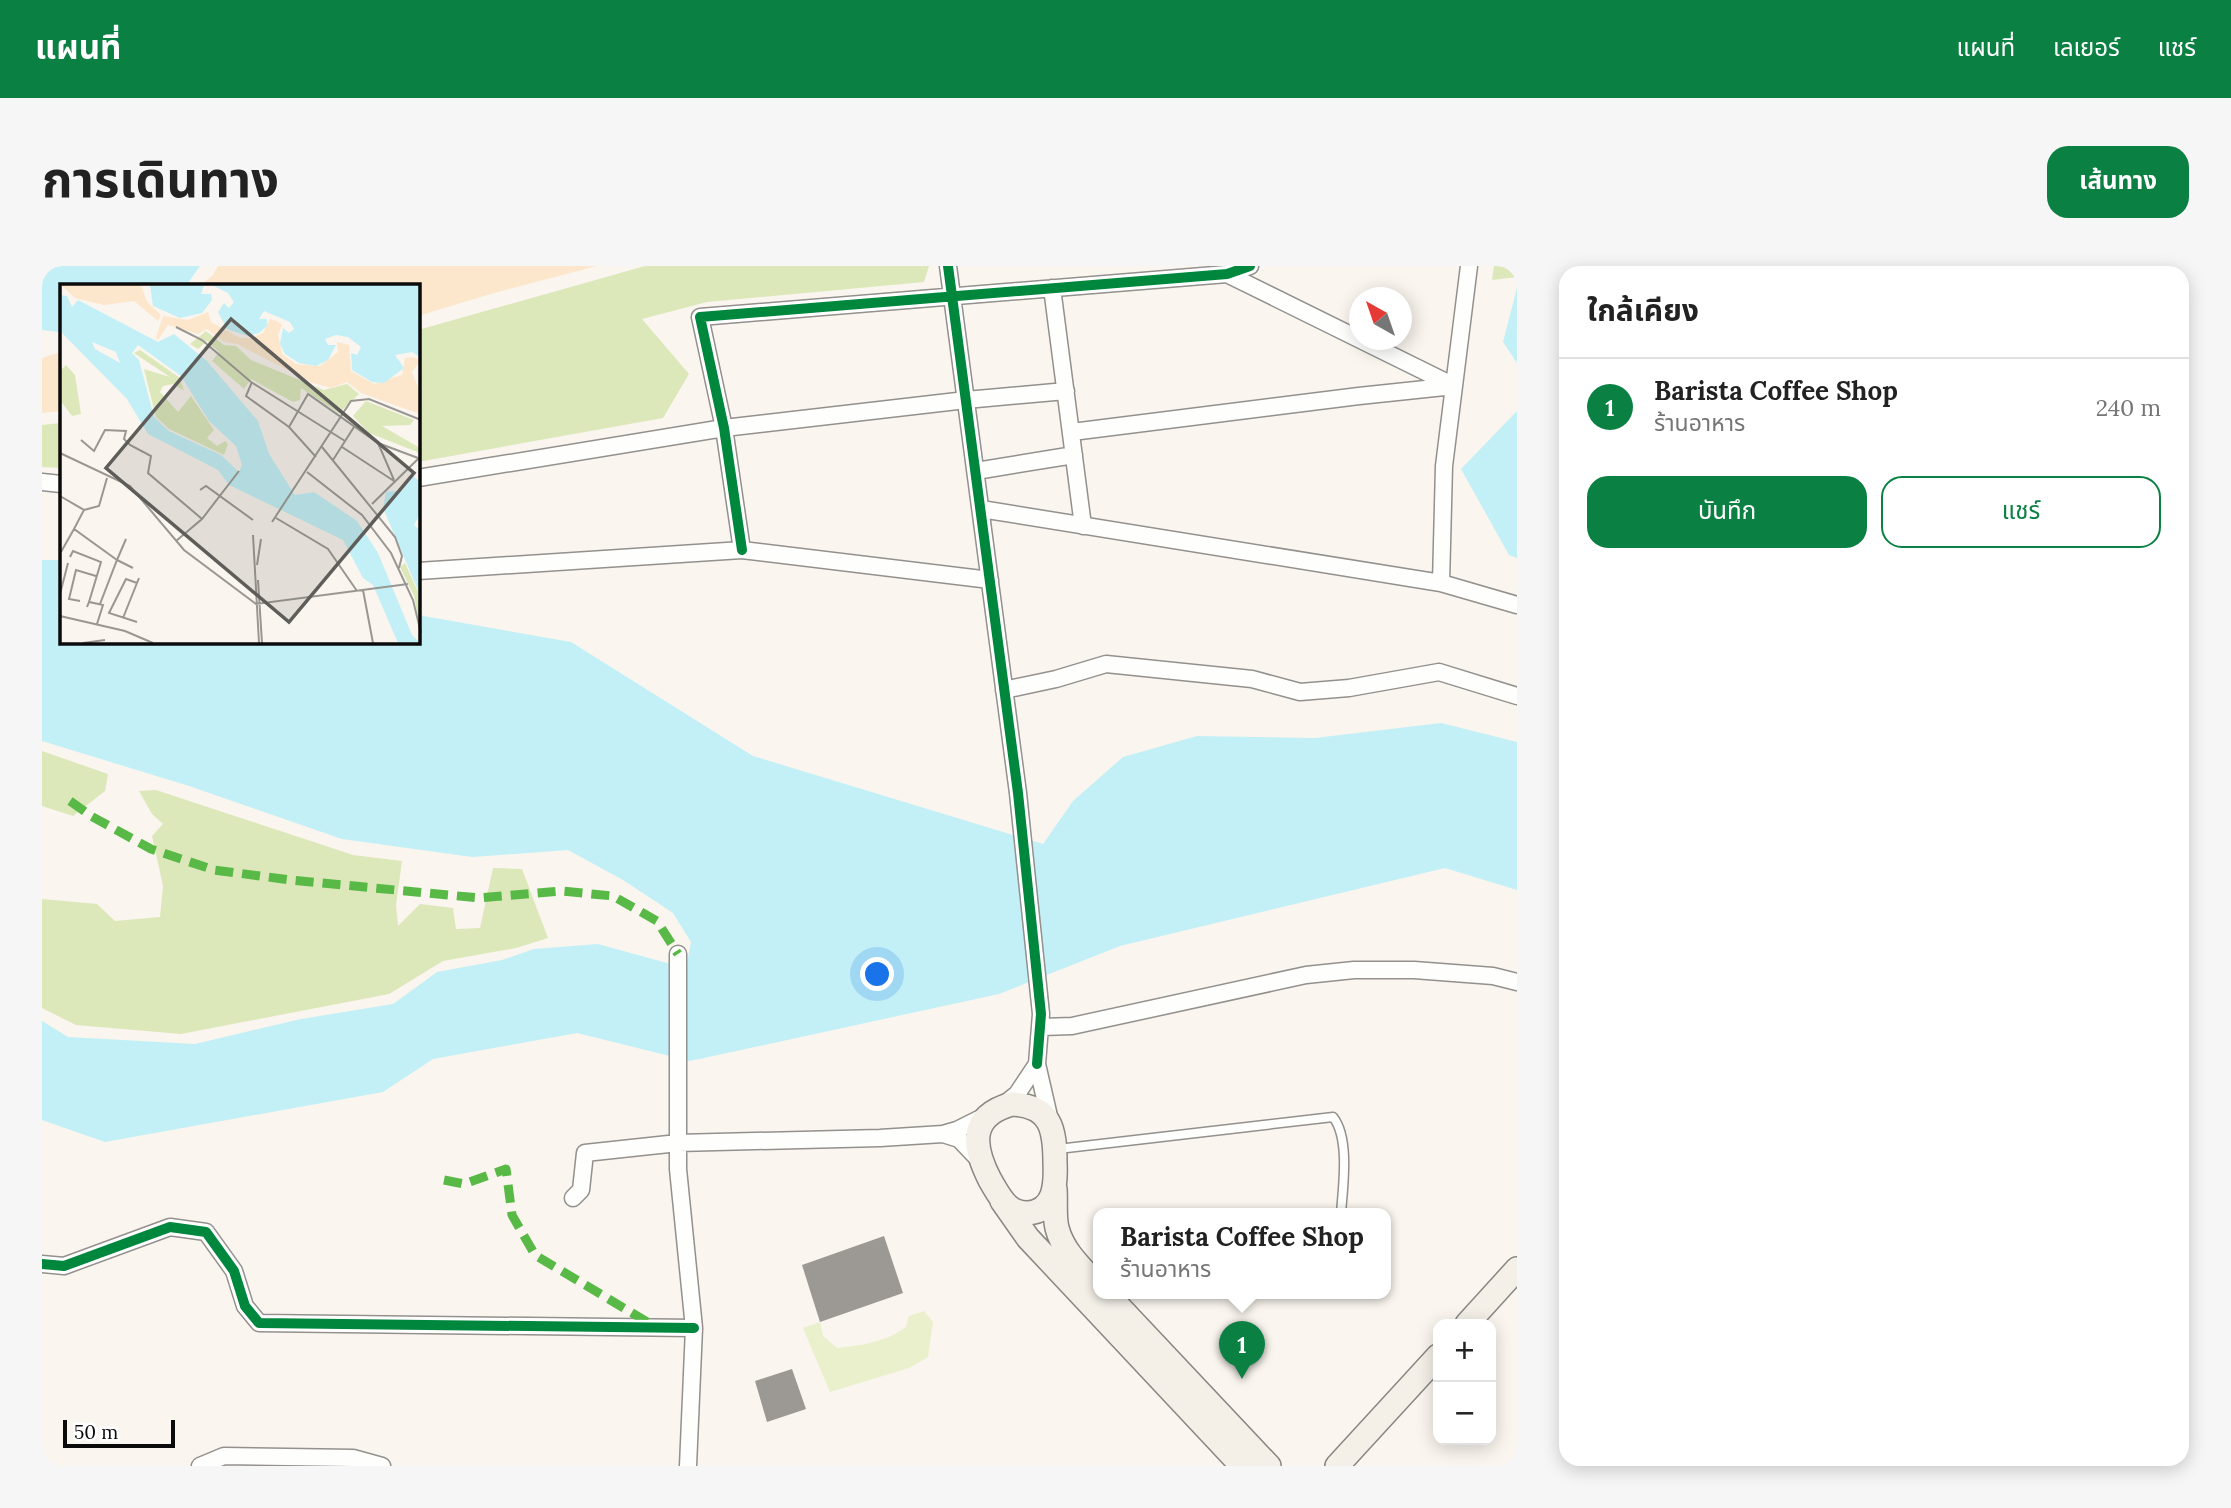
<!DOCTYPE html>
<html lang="th">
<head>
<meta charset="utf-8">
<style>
  :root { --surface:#fff; --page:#f6f6f6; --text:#222; --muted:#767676; --line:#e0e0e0; --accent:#0b8043 }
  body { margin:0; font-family:Lora,"Noto Sans Thai",serif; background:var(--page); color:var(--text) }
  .controls { position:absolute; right:21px; bottom:21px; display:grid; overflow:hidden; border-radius:14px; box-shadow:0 4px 18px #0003 }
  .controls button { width:63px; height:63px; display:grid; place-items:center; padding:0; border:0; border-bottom:2px solid var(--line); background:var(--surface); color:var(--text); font:35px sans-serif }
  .compass { position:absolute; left:1307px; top:21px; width:63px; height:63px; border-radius:50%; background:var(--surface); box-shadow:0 4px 18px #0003; rotate:320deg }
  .scale { position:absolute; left:21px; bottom:18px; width:112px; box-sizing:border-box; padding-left:7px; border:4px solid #0b0b0b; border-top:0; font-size:19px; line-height:24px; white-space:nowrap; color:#0b0b0b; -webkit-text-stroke:5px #fff; paint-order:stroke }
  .you { position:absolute; left:836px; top:709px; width:24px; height:24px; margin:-18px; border:5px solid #fff; border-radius:50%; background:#1a73e8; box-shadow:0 0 0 10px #1a73e833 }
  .badge { display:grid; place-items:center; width:46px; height:46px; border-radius:50%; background:var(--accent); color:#fff; font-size:23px; font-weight:700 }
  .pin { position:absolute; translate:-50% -58px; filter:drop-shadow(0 2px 4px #0008) }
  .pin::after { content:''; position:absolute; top:37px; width:24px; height:21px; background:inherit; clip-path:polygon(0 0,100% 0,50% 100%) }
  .popup { position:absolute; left:1051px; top:942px; width:298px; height:91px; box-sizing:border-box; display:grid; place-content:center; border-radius:14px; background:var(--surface); filter:drop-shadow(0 2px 5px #0005); font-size:23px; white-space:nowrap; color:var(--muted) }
  .popup b { font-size:26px; color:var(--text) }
  .popup::after { content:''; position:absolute; left:50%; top:100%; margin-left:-14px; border:14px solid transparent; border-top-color:var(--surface) }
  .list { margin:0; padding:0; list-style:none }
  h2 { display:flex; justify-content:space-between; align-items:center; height:91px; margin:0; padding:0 28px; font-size:30px }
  h2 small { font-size:23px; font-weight:400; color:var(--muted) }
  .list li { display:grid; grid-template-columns:46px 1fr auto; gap:21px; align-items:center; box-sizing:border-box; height:98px; padding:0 28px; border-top:2px solid var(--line) }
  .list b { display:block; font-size:26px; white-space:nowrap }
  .list p { margin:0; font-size:23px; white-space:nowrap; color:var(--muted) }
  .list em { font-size:23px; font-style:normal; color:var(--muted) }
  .actions { display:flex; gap:14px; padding:21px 28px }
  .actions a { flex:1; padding:16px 0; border:2px solid var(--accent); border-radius:21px; text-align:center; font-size:24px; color:var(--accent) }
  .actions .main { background:var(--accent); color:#fff }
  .map { position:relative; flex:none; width:1475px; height:1200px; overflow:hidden; border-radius:21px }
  header { display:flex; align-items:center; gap:42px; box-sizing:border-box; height:98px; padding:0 35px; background:var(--accent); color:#fff }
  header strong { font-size:33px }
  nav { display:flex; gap:38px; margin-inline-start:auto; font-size:24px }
  .intro { display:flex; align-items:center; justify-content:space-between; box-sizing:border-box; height:168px; padding:0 42px }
  h1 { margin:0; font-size:49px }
  .button { padding:18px 32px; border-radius:21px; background:var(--accent); color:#fff; font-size:24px; font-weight:700 }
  main { display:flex; gap:42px; padding:0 42px }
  aside { flex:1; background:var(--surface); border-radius:21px; box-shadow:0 4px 18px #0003 }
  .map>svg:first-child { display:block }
</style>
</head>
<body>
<header>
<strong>แผนที่</strong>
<nav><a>แผนที่</a><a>เลเยอร์</a><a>แชร์</a></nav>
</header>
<div class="intro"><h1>การเดินทาง</h1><a class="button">เส้นทาง</a></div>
<main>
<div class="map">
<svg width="1475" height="1200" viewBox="0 0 1475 1200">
  <rect width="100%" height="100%" fill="#faf5ee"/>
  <path fill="#eaf0cc" d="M882 1045 891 1056 886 1091 867 1102 788 1126 761 1062 778 1056 781 1070 795 1082C818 1080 846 1075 864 1061L867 1050Z"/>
  <path fill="#dce8ba" d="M603 0H887L882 16 665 36 600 53 647 108 621 152 376 196V64Z
    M1452 0H1475V11L1450 14Z
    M19 157V202L0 201V159Z
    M0 485 66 508 63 525 31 550 0 540Z
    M114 524 311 589 360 595 354 639 356 660 378 638 411 642 414 663 438 662 451 602 480 603 506 672 474 682 401 695 347 728 139 768 34 759 0 742V633L55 638 73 655 118 651 121 620 110 570 121 558 110 548 97 525Z"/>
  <path fill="#fce7cd" d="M176 0H555L452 27 376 50V19H159L171 9Z
    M19 86V145L0 147V92Z"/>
  <path fill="#c2f0f6" d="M0 0H158L146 17 142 19H19V65L17 66 0 64Z
    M1475 22V97L1461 76Z
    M1475 145V292L1467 289 1419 203Z
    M0 294H19V376H376V349L529 376 711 490 1001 578 1031 535 1081 491 1155 470 1273 472 1399 457 1475 476V624L1403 602 1078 680 957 728 648 795 535 767 391 793 341 826 63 876 0 854V755L26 771 153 778 259 753 351 738 395 706 460 694 492 683 556 678 625 697H645L649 676 631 647 581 614 526 584 430 591 300 573 147 520 0 475Z"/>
  <path fill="#9c9894" d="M842 970 861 1027 778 1056 760 999Z
    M750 1103 764 1143 725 1156 713 1115Z"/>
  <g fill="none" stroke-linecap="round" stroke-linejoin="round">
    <g stroke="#93908d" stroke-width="11">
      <path id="lane" d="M1016 883 1291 851C1308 872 1301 921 1299 947"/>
    </g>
    <g stroke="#93908d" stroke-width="19">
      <path id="street" d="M906 0 976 527 999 748 995 798
        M1185 8 1410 119
        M1010 22 1041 260
        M1030 166 1317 130 1412 120
        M934 205 1032 189
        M376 212 682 162 924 134 1024 125
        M0 216 19 218
        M939 243 1399 317 1475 339
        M700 284 682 162 658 51 1185 8 1208 0
        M376 305 700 284 948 314
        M1399 317 1402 200 1427 0
        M962 424 1014 413 1064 398 1210 413 1258 426 1307 422 1397 406 1475 430
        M636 688V903L652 1062 646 1200
        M1000 761 1030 760 1264 709 1312 704H1372L1451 710 1475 716
        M960 840 975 828 995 798 1009 859
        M938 895 917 873 901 868 915 864 945 849
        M531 932 539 924 543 887 636 877 838 872 901 868
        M0 998 22 1000 128 961 164 966 192 1005 203 1040 217 1057 652 1062
        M158 1200 182 1190 311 1192 340 1200"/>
    </g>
    <g stroke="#898784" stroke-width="26">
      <path id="secondary" d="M970 838C1009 840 1013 863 1013 897 1014 918 1013 945 986 947 965 948 957 929 948 914 931 881 926 850 970 838Z
        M1013 923C1014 935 1012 950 1015 962 1021 986 1040 1002 1056 1020
        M960 935 986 972 1200 1200
        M1064 1027 1227 1200
        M1425 1058 1475 1003
        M1295 1200 1396 1090"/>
    </g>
    <use href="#lane" stroke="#fefefc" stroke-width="8"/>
    <use href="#street" stroke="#fefefc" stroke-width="16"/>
    <use href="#secondary" stroke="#f4f0e8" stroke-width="23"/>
    <path stroke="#58b947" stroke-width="9" stroke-dasharray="18 9" stroke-linecap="butt" d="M28 535 49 550 109 583 172 604 249 614 437 632 519 625 571 630 615 655 636 688
      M402 914 422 918 464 903 470 949 493 989 612 1060"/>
    <g stroke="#fff" stroke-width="15">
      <path id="cycleway" d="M906 0 976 527 999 748 995 798
        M700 284 682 162 658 51 1185 8 1208 0
        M0 998 22 1000 128 961 164 966 192 1005 203 1040 217 1057 652 1062"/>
    </g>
    <use href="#cycleway" stroke="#00873e" stroke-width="10"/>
  </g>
  <g transform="translate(18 18)">
    <rect width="360" height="360" fill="#faf5ee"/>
    <path d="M146 47 164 61 176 62 191 76 264 106 287 100 299 110 279 129 241 104 240 116 233 118 191 95 184 105 152 77 159 68 147 57 138 65 130 60ZM80 66 120 94 124 107 113 100 103 102 100 108 118 128 131 112 154 146 147 154 157 162 165 157 168 160 164 171 109 145 96 133 84 85 110 93 74 69ZM6 81 15 91 21 130 12 132 0 116V87ZM306 117 354 136 350 141 322 142 360 164V169L309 149 293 132ZM345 279 358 308 360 344 354 312 340 283Z" fill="#dce8ba"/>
    <path d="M1 1H81L87 18 101 31 98 37 74 17 44 21 15 14ZM148 28 151 38 180 54H191L203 49 210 35 217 37 222 41 218 50 222 70 236 80 260 82 278 68 277 58 289 61 291 87 314 100 342 91 345 74 354 73 360 77 352 88 360 108V130L301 109 287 98 271 104 253 99 177 60 164 58 147 45 138 50 108 41 98 56 96 53 103 32 128 36Z" fill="#fce7cd"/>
    <path d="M90 1H144L141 10H151L152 16 142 29 120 34 93 22ZM152 1H360V73L352 68 335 71 344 84 324 99 312 98 292 86 291 69 297 71 301 63 288 53 276 51 265 55 268 61H276L268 76 256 82 239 79 225 70 220 60 223 44 229 49 234 45 230 38 204 27 199 35H207V42L199 49 188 52 167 45 158 28 164 19 169 24 174 18 168 9ZM0 11 7 12 12 23 18 16 98 58 114 50 147 77 198 137 209 170 235 211 254 208 297 237 318 269 352 351 360 359H338L313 301 303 294 283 256 169 201 158 186 88 150 67 115 2 49ZM32 58 56 68 60 79 35 65ZM78 61 121 92 149 137 176 162 182 181 179 188 161 171 109 147 94 133 79 76 72 69ZM352 191 360 198V230L354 241 360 246V311L323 224 326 208 343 206 345 197Z" fill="#c2f0f6" fill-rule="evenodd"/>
    <path fill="none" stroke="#9a9793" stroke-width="2" d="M116 43 142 56 191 98 285 157M192 98 186 112 229 143 256 173M229 143 248 110 318 159 358 174M21 156 34 167 45 146 66 147 64 155 70 161 91 172 88 189 142 235M318 159 334 196M262 163 335 253 342 272 339 284M282 163 334 197M0 169 70 202 124 266 196 320 348 300M273 176 294 143M247 188 302 231 331 269 353 316 361 349M140 206 146 202 193 236M0 212 24 226 14 245M312 220 359 174M24 226 39 222 47 194M216 234 268 265 297 307M212 238 291 117 309 115 361 136M193 251 199 359M116 257 142 235 179 187M1 268 14 245 57 276 66 255M10 273 13 267 41 278 29 318M197 281 201 255M198 296 202 359M303 306 313 359M0 310 8 279M20 317 9 315 16 286 36 292M40 320 57 276 73 284M27 323 29 318 43 321 37 340M0 332 65 347 93 359M63 334 79 294M77 338 49 329 66 295 77 299M23 359 45 356"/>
    <path fill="#5f5d5a" fill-opacity="0.15" stroke="#5f5d5a" stroke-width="3.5" d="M171 35 354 189 229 338 46 184Z"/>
    <rect width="360" height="360" fill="none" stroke="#0b0b0b" stroke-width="3.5"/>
  </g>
</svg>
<div class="controls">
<button>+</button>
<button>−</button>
</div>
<svg class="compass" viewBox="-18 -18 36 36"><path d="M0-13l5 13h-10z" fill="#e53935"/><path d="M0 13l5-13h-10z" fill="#767676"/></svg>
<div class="scale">50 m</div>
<div class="you"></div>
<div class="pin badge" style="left:1200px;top:1113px">1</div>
<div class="popup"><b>Barista Coffee Shop</b>ร้านอาหาร</div>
</div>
<aside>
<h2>ใกล้เคียง<small></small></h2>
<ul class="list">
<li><span class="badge">1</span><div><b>Barista Coffee Shop</b><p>ร้านอาหาร</p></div><em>240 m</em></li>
</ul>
<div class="actions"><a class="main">บันทึก</a><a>แชร์</a></div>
</aside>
</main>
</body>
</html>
